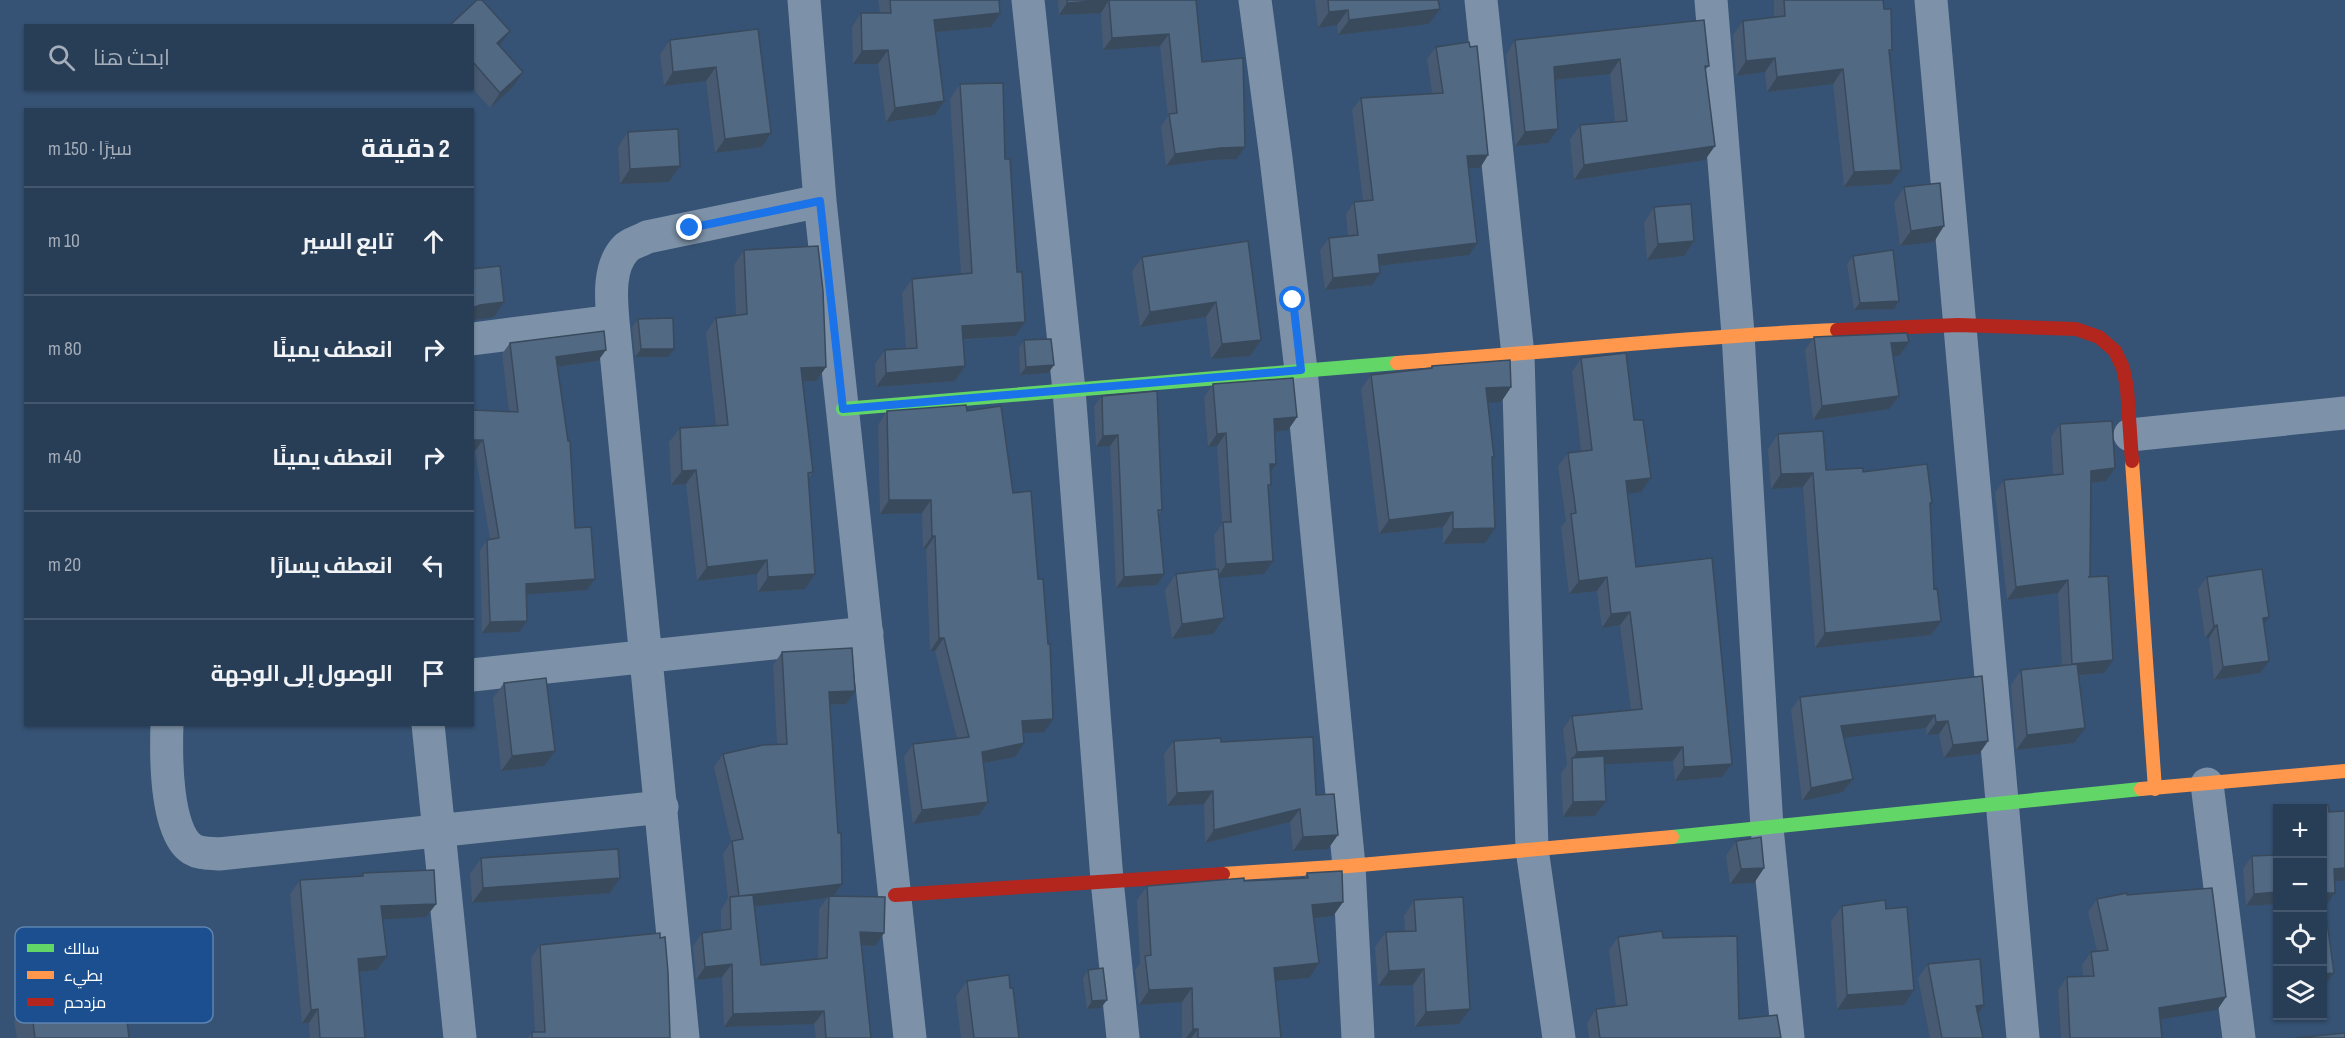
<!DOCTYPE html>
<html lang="ar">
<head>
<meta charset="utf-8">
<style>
  :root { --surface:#283e57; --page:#344961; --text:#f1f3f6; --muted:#a5aeba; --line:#44576d }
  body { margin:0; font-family:"Sofia Sans Condensed",Cairo,sans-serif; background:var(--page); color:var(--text); direction:rtl }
  .controls { position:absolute; right:18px; bottom:18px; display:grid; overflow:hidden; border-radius:0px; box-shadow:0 2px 4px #0004 }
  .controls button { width:54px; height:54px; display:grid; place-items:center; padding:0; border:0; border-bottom:2px solid var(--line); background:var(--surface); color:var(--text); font:30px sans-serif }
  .stop { position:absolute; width:18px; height:18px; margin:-14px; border:4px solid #1a73e8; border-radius:50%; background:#fff }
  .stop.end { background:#1a73e8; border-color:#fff; box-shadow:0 2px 6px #0008 }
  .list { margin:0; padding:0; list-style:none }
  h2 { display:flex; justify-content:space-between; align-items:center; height:78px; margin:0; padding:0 24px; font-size:26px }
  h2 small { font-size:20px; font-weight:400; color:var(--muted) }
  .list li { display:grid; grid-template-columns:39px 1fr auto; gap:18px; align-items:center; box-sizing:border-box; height:108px; padding:0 24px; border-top:2px solid var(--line) }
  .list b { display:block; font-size:22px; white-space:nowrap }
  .list em { font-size:20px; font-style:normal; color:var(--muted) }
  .icon { flex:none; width:33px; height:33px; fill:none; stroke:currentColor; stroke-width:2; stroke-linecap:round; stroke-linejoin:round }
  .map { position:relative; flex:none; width:2345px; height:1038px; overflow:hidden; direction:ltr }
  .search { position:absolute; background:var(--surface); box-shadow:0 2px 4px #0004; left:24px; top:24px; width:450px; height:66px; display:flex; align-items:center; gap:15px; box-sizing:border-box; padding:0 21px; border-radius:0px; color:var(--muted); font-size:22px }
  .panel { position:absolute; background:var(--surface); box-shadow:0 2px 4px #0004; left:24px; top:108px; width:450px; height:618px; border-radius:0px; direction:rtl }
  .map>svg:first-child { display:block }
</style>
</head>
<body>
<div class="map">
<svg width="2345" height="1038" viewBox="0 0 2345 1038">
  <rect width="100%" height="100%" fill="#365274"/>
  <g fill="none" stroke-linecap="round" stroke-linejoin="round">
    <path stroke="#7d92a8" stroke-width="33" d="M804 0 820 201 910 1038
      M1028 0 1069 390 1107 880 1123 1038
      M1255 0 1276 158 1301 370 1349 866 1358 1038
      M1481 0 1518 355 1532 849 1559 1038
      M1711 0 1738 334 1767 828 1788 1038
      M1931 0 2023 1038
      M472 339 613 321
      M2130 435 2345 413
      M472 675 867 633
      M167 724C166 753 165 832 192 849 200 854 210 853 219 854L662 807
      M428 724 460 1038
      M2207 784 2239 1038
      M683 1038 613 321C611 298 608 266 626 248 631 243 641 241 647 237L820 201"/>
    <path stroke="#63d668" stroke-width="14" d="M843 409 1397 363
      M1672 837 2141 789"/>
    <path stroke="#ff974d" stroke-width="14" d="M1397 363C1544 353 1690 336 1837 330
      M2132 461 2155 789
      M2141 789 2345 771
      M1223 874 1349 866 1672 837"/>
    <path stroke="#b3261e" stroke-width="14" d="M1837 330 1958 325 2076 329 2099 337 2115 351 2123 368 2127 388 2132 461
      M895 895 1223 874"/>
  </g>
  <path fill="#475a72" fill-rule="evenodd" d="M878 0H999L991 27 936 32 944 101 935 115 886 122 878 64H853L852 27 861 13H880Z
    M1058 0H1196L1202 62 1245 147 1237 159 1211 160 1166 166 1161 126 1168 116 1160 46 1103 50 1101 13 1059 15Z
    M1315 0H1438L1440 9 1429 24 1338 35 1337 25 1318 28Z
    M1774 0H1883L1892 50 1889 55 1901 170 1891 184 1844 187 1833 84 1767 92 1765 72 1736 76 1733 35 1743 21 1774 17Z
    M472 26 499 46 512 88 490 108 472 88Z
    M758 29 771 133 762 147 715 153 706 81 664 86 660 54 670 40Z
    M1515 40 1709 66 1705 70V160L1574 180 1570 139 1580 125 1615 122 1610 74 1555 80 1548 143 1515 146 1506 55Z
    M1436 47 1488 155 1480 168H1468L1469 255 1379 266 1372 285 1325 290 1320 250 1329 238 1348 236 1346 214 1354 202 1363 201 1352 110 1361 98 1432 93 1427 59Z
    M960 84 1005 159 1017 272 1025 322 1015 336 963 340 965 366 955 381 876 387 875 364 885 350 906 348 902 293 912 279 961 274 950 99Z
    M628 132 680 166 669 182 620 184 618 147Z
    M1904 187 1934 242 1900 246 1894 203Z
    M1654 207 1694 241 1684 256 1647 260 1644 223Z
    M1248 241 1261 340 1250 356 1211 359 1206 317 1140 327 1132 272 1142 257Z
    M744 250 826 367 816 381 803 382 813 472 809 478 805 589 758 592 757 574 697 581 686 484 671 485 669 442 680 428 716 426 706 333 716 318 736 316 734 265Z
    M1853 256 1899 301 1894 309 1854 310 1847 264Z
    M638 319 668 357H635L632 327Z
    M1814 337 1899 356H1893L1899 396 1889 409 1813 420 1805 350Z
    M1024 340 1054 365 1048 373 1020 375 1019 348Z
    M510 343 598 361 557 367 575 528 595 579 587 590 526 594 527 621 519 632 482 633 480 551 487 540 490 539 475 451H472V410L509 411 502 354Z
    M1581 358 1634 420 1651 478 1641 492 1628 493 1636 567 1732 764 1722 777 1675 781 1673 761 1604 764 1606 801 1595 816 1563 817 1561 773 1567 765 1563 729 1572 716 1631 710 1620 625 1602 628 1597 591 1569 594 1561 527 1566 521 1558 466 1568 453 1581 451 1572 372Z
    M1432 366 1511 387 1501 402H1488L1492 459 1485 543 1443 544V527L1379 534 1361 389 1371 375 1430 368Z
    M1213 384 1297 417 1288 430 1275 431 1271 472V485L1268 489 1264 574 1219 577 1213 634 1172 639 1165 590 1176 574 1216 569 1214 535 1222 524 1217 446 1208 447 1204 397Z
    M1102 396 1162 510 1159 515 1164 574 1157 585 1116 588 1110 446 1096 447 1094 406Z
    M966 405 1044 732 1023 733 1015 757 984 763 988 802 979 815 913 824 904 757 913 744 957 738 935 651H930L926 549H923L922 513 880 514 878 425 887 411Z
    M2060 424 2115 468 2106 481 2091 483 2089 577 2104 673 2079 676 2074 743 2016 750 2011 685 2021 670 2062 665 2058 593 2007 600 1995 493 2004 480 2053 475 2051 437Z
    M1778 434 1826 470 1863 472 1930 505 1931 635 1815 648 1803 487 1771 489 1768 449Z
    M2207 577 2264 625 2260 673 2214 680 2209 638H2205L2198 589Z
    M782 652 846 704 830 705 842 884 834 896 884 933 875 946H861L871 1038H816L814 1024 724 1027 722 977 696 980 693 946 702 933 721 930V910L728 898 723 854 731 842 714 767 723 754 777 744 773 665ZM827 898 819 909 818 959 761 965 754 906Z
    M1982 676 1988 741 1979 754 1944 758 1939 734 1927 735 1926 728 1844 737 1853 779 1843 792 1802 801 1791 710 1800 697Z
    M504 683 544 766 501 771 493 698Z
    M1174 741 1221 742 1316 795 1328 849 1293 851 1290 822 1205 843 1204 804 1167 806 1164 754Z
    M2277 820V836L2276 822Z
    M1736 841 1764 868 1754 883 1730 884 1726 856Z
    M2252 856 2277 904 2246 906 2243 869Z
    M481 858 620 878 610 893 472 903 470 874Z
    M363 873 436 904 426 917 383 919 387 956 377 970 359 972 365 1038H310L309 1023H302L290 894 300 880 361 876Z
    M1307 873 1343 902 1333 916 1314 919 1309 978 1276 981 1281 1038H1182V1002L1139 1005 1135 970 1140 963 1137 900 1147 886 1304 878Z
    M2127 895 2226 997 2217 1010 2160 1019 2162 1038H2061L2058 990 2067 977 2083 976 2082 965 2091 952 2097 951 2088 912 2097 899Z
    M1414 900 1459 1024 1415 1027 1413 985 1378 986 1375 947 1386 932 1405 931 1404 916Z
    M1842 906 1886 909 1904 1005 1837 1010 1831 921Z
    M1618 937 1663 938 1739 1019 1781 1038H1589L1587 1023 1596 1009 1616 1007 1609 950Z
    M540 945 670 1038H528L532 1032H535L531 958Z
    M1928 964 1978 1014 1983 1038H1930L1918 978Z
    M1088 970 1101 1008 1087 1009 1083 978Z
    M967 981 1010 988 1019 1038H961L956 996Z
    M30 999 129 1038H17L14 1021Z"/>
  <path fill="#394a5c" d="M1109 0 1101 13 1059 15 1067 3Z
    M1440 9 1429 24 1338 35 1349 20Z
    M1348 10 1337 25 1318 28 1329 12Z
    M1000 13 991 27 925 33 934 20Z
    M510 31 499 46 497 43Z
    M1169 34 1160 46 1103 50 1112 38Z
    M888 50 878 64H853L862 51Z
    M1775 58 1765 72 1736 76 1746 61Z
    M1620 59 1610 74 1544 81 1554 67Z
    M716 67 706 81 664 86 673 72Z
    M1843 69 1833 84 1767 92 1777 77Z
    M523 72 512 88 490 108 500 93Z
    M944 101 935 115 886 122 895 108Z
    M1558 129 1548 143 1515 146 1525 132Z
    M771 133 762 147 715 153 725 139Z
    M1715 146 1705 160 1574 180 1584 165Z
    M1245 147 1237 159 1211 160 1166 166 1175 154 1220 148Z
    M1488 155 1480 168H1458L1467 156Z
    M680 166 669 182 620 184 630 169Z
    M1901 170 1891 184 1844 187 1854 172Z
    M1944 226 1934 242 1900 246 1911 231Z
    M1694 241 1684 256 1647 260 1658 244Z
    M1477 243 1469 255 1370 267 1378 255Z
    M1380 273 1372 285 1325 290 1333 278Z
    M1899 301 1894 309 1854 310 1860 303Z
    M504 302 494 317 472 320V308L480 305Z
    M1216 302 1206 317 1140 327 1150 312Z
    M1025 322 1015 336 952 340 962 326Z
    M1261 340 1250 356 1211 359 1222 344Z
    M1909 342 1899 356 1882 357 1891 343Z
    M641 349H674L668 357H635Z
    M606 350 598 361 548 368 556 357Z
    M1054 365 1048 373 1020 375 1026 367Z
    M965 366 955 381 876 387 886 373Z
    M826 367 816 381 791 382 801 368Z
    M1511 387 1501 402 1476 403 1486 388Z
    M1899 396 1889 409 1813 420 1822 406Z
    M1297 417 1288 430 1265 433 1274 419Z
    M1226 433 1217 446 1208 447 1217 434Z
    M1118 435 1110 446 1096 447 1103 436Z
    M472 440H483L475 451H472Z
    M1270 464H1276L1267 477Z
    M2115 468 2106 481 2082 484 2091 471Z
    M696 470 686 484 671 485 682 471Z
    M1813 473 1803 487 1771 489 1781 474Z
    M1651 478 1641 492 1617 495 1626 481Z
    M889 500H931L922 513 880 514Z
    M1453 512 1443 527 1379 534 1389 520Z
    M1495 528 1485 543 1443 544 1453 529Z
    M932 536H935L926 549H923Z
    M767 560 757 574 697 581 707 567Z
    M1273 561 1264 574 1217 578 1226 564Z
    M815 574 805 589 758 592 768 577Z
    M1164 574 1157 585 1116 588 1124 577Z
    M1607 577 1597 591 1569 594 1579 581Z
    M595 579 587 590 518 595 526 584Z
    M2068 580 2058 593 2007 600 2016 587Z
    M1630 612 1620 625 1602 628 1611 614Z
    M2269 617 2260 630 2263 618Z
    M1224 618 1213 634 1172 639 1182 624Z
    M527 621 519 632 482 633 490 622Z
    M1941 621 1931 635 1815 648 1825 633Z
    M2217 625 2209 638H2205L2214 626Z
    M939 638H944L935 651H930Z
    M2113 660 2104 673 2062 677 2072 664Z
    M2269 661 2260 673 2214 680 2223 667Z
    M855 691 846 704 820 705 829 692Z
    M1935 715 1926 728 1832 739 1841 726Z
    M1053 719 1044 732 1012 734 1022 721Z
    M1948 721 1939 734 1927 735 1936 722Z
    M2085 728 2074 743 2016 750 2027 735Z
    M1988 741 1979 754 1944 758 1953 745Z
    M1024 743 1015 757 973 765 982 752Z
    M1683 747 1673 761 1572 766V759L1577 752Z
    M555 751 544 766 501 771 512 756Z
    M1732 764 1722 777 1675 781 1684 767Z
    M1853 779 1843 792 1802 801 1811 788Z
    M1213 791 1204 804 1167 806 1177 793Z
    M1606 801 1595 816 1563 817 1573 802Z
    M988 802 979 815 913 824 922 810Z
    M1300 809 1290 822 1205 843 1214 830Z
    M1338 835 1328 849 1293 851 1303 837Z
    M1764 868 1754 883 1730 884 1741 869Z
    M2345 868V881H2325L2334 869Z
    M620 878 610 893 472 903 483 888Z
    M842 884 833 897 829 896 827 898 731 909 740 896Z
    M2277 892V904L2246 906 2254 894Z
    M2323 893H2335L2326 905H2322Z
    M1343 902 1333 916 1302 920 1312 905Z
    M436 904 426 917 372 920 381 906Z
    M860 932 884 933 875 946 851 945Z
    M387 956 377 970 349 973 358 959Z
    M1319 963 1309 978 1264 982 1274 968Z
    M732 964 722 977 696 980 705 967Z
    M1424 969 1413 985 1378 986 1389 971Z
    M2334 973 2325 985 2322 986V974Z
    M1192 988 1182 1002 1139 1005 1149 990Z
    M1914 990 1904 1005 1837 1010 1847 995Z
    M2226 997 2217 1010 2150 1021 2159 1008Z
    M1107 1000 1101 1008 1087 1009 1092 1001Z
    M1984 1005 1974 1020 1976 1006Z
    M318 1009 309 1023H302L311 1010Z
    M1470 1009 1459 1024 1415 1027 1426 1012Z
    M824 1011 814 1024 724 1027 733 1014Z
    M1193 1029H1198L1191 1038H1186Z"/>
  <path fill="#526984" stroke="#394a5c" stroke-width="1.5" d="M477 0H482L510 31 497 43 523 72 500 93 472 61V26H449Z
    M890 0H999L1000 13 934 20 944 101 895 108 888 50 862 51 861 13H891Z
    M1067 0H1196L1202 62 1243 58 1245 147 1220 148 1175 154 1169 114 1177 113 1169 34 1112 38 1109 0 1067 3Z
    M1328 0H1438L1440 9 1349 20 1348 10 1329 12Z
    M1784 0H1883L1884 9H1891L1892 50H1889L1901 170 1854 172 1843 69 1777 77 1775 58 1746 61 1743 21 1785 16Z
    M1704 20 1709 66H1705L1715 146 1584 165 1580 125 1627 121 1620 59 1554 67 1558 129 1525 132 1515 40Z
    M758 29 771 133 725 139 716 67 673 72 670 40Z
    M1469 42 1470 47 1477 46 1488 155 1467 156 1477 243 1378 255 1380 273 1333 278 1329 238 1358 235 1354 202 1373 200 1361 98 1443 93 1436 47Z
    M1003 83 1005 159H1010L1017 272H1022L1025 322 962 326 965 366 886 373 885 350 917 348 912 279 972 273 960 84Z
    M678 129 680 166 630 169 628 132Z
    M1940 183 1944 226 1911 231 1904 187Z
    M1691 204 1694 241 1658 244 1654 207Z
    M1248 241 1261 340 1222 344 1216 302 1150 312 1142 257Z
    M818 246 823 291 826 367 801 368 813 472 808 473 815 574 768 577 767 560 707 567 696 470 682 471 680 428 728 425 716 318 747 314 744 250Z
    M1893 250 1899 301 1860 303 1853 256Z
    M500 266 504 302 480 305 472 308V269Z
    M673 318 674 349H641L638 319Z
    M604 331 606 350 556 357 568 441H570L575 528 591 527 595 579 526 584 527 621 490 622 487 540 499 538 483 440H472V410L518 412 510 343Z
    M1907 333 1909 342 1891 343 1899 396 1822 406 1814 337Z
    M1051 339 1054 365 1026 367 1024 340Z
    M1626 353 1634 420H1643L1651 478 1626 481 1636 567 1712 558 1732 764 1684 767 1683 747 1577 752 1572 716 1642 709 1630 612 1611 614 1607 577 1579 581 1571 514 1576 513 1568 453 1592 450 1581 358Z
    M1510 360 1511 387 1486 388 1494 457H1492L1495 528 1453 529V512L1389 520 1371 375 1432 368V366Z
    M1293 378 1297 417 1274 419 1276 464H1270L1271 485H1268L1273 561 1226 564 1223 522H1231L1226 433 1217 434 1213 384Z
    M1157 391 1162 510H1158L1164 574 1124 577 1118 435 1103 436 1102 396Z
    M966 405 967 411 1001 406 1013 493 1031 491 1038 579H1043L1048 644H1050L1053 719 1022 721 1024 743 982 752 988 802 922 810 913 744 969 737 944 638H939L935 536H932L931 500H889L887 411Z
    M2112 421 2115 468 2091 471 2090 577H2088L2108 576 2113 660 2072 664 2068 580 2016 587 2004 480 2063 474 2060 424Z
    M1823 431 1826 470 1863 468V472L1927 464 1932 503H1930L1934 589 1937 588 1941 621 1825 633 1813 473 1781 474 1778 434Z
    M1218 569 1224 618 1182 624 1176 574Z
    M2262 569 2269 617 2263 618 2269 661 2223 667 2217 625 2214 626 2207 577Z
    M852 648 855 691 829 692 838 833H841L842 884 740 896 753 895 761 965 827 958 829 896 885 897 884 933 860 932 871 1038H826L824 1011 733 1014 732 964 705 967 702 933 731 929 730 897 739 896 732 841 743 839 723 754 763 745 787 744 782 652Z
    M2077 664 2085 728 2027 735 2021 670Z
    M1982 676 1988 741 1953 745 1948 721 1936 722 1935 715 1841 726 1853 779 1811 788 1800 697Z
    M546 678 555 751 512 756 504 683Z
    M1313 737 1316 795 1334 794 1338 835 1303 837 1300 809 1214 830 1213 791 1177 793 1174 741 1221 738V742Z
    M1604 756 1606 801 1573 802 1572 758Z
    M2328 805 2329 812 2345 811V868L2334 869 2335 893H2323L2334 973 2322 974V808H2295Z
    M1761 837 1764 868 1741 869 1736 841Z
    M618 849 620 878 483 888 481 858Z
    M2277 855V892L2254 894 2252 856Z
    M434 870 436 904 381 906 387 956 358 959 365 1038H320L318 1009 311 1010 300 880 363 876V873Z
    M1342 871 1343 902 1312 905 1319 963 1274 968 1281 1038H1198V1029H1193L1192 988 1149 990 1145 956 1151 955 1147 886 1244 878V881L1308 878 1307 873Z
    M2212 888 2226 997 2159 1008 2162 1038H2070L2067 977 2094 976 2091 952 2108 950 2097 899 2127 893V895Z
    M1463 897 1470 1009 1426 1012 1424 969 1389 971 1386 932 1416 931 1414 900Z
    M1885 900 1886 909 1907 907 1914 990 1847 995 1842 906Z
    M1662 931 1663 938 1737 936 1739 1019 1777 1015 1781 1038H1600L1596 1009 1627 1005 1618 937Z
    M660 933V938L665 937 668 972 670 1038H532V1032H545L540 945Z
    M1980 959 1984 1005 1976 1006 1983 1038H1942L1928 964Z
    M1103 968 1107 1000 1092 1001 1088 970Z
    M1009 975 1010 988H1013L1019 1038H974L967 981Z
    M123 986 129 1038H35L30 999Z
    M2345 1033V1038H2295Z"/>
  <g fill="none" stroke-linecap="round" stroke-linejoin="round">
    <path stroke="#1a73e8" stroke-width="8" d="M690 228 820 201 843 409 1301 370 1293 300"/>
  </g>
  <rect x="15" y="927" width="198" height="96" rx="9" fill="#1b4f8f" stroke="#5f84b1" stroke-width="1.5"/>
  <rect x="27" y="944" width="27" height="8" fill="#63d668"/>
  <rect x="27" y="971" width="27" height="8" fill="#ff974d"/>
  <rect x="27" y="998" width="27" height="8" fill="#b3261e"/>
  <g font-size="16" fill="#fff">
    <text x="64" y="954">سالك</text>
    <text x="64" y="981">بطيء</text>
    <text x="64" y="1008">مزدحم</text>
  </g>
</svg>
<div class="controls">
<button>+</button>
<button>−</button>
<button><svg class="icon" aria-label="locate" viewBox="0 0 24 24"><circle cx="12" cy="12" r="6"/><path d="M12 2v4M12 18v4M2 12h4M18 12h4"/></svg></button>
<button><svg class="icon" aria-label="layers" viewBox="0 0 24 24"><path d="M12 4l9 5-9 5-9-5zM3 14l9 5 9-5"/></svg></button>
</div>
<div class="stop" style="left:1293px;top:300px"></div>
<div class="stop end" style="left:690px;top:228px"></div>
<div class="search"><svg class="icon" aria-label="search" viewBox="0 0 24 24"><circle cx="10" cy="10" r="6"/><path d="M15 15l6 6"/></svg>ابحث هنا</div>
<section class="panel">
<h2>2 دقيقة<small>سيرًا · 150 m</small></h2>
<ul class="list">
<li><svg class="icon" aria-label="ahead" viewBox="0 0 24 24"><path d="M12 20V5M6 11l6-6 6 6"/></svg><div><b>تابع السير</b></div><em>10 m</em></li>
<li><svg class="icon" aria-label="right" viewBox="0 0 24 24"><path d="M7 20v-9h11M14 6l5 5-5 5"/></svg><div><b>انعطف يمينًا</b></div><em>80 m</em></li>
<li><svg class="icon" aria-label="right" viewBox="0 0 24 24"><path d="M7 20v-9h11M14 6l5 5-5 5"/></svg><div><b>انعطف يمينًا</b></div><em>40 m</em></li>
<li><svg class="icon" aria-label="left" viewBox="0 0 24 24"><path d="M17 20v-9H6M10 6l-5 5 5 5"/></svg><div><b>انعطف يسارًا</b></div><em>20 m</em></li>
<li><svg class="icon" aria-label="arrive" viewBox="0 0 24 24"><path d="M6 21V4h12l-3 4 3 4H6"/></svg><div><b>الوصول إلى الوجهة</b></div></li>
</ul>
</section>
</div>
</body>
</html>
